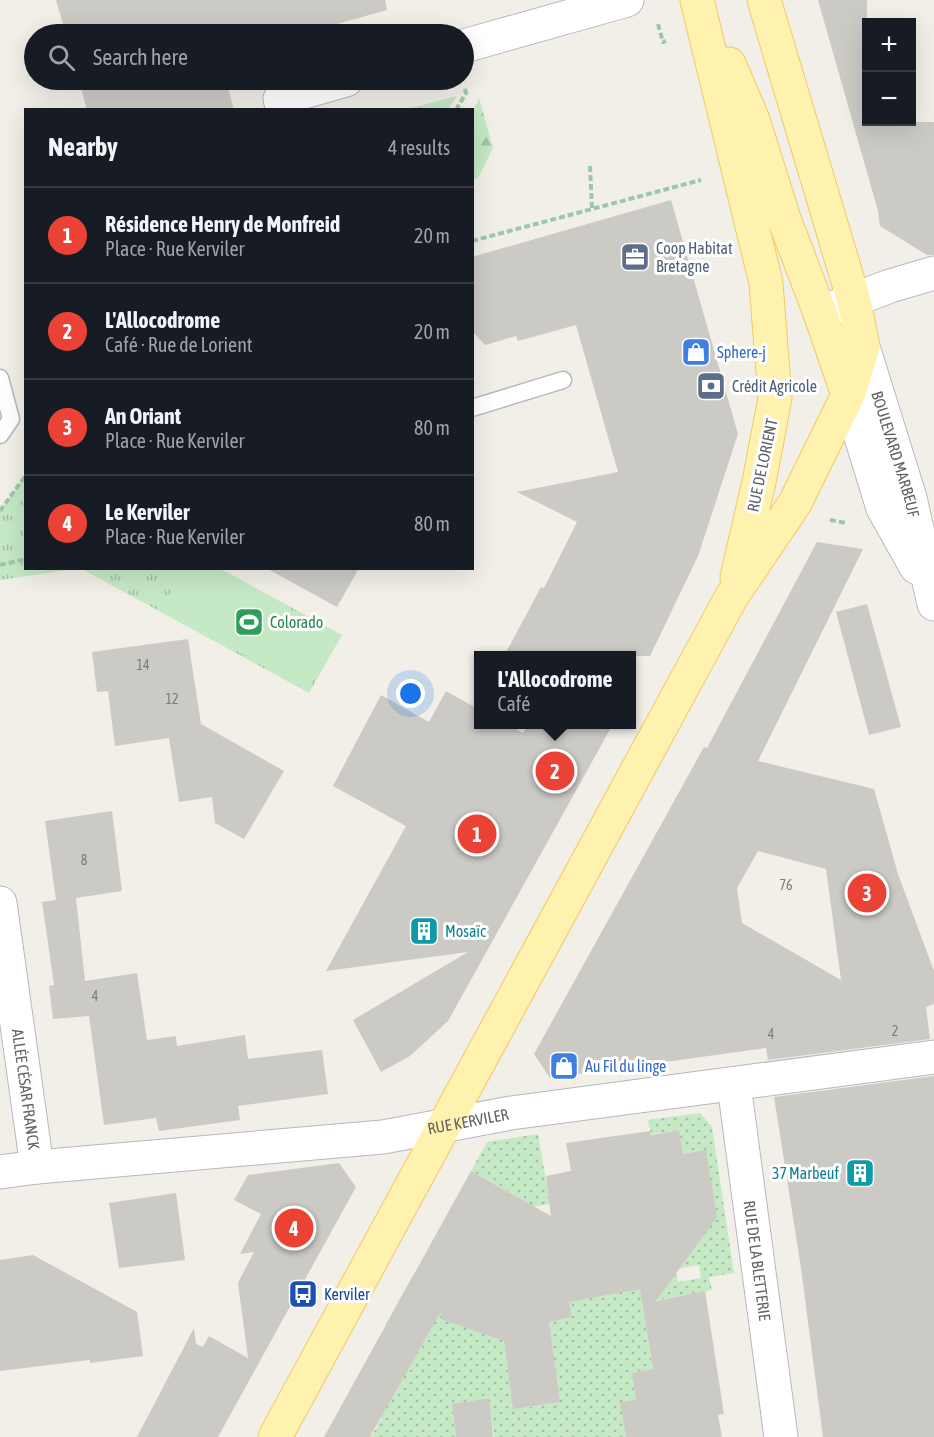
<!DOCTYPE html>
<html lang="en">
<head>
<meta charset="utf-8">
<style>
  :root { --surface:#171b24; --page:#242831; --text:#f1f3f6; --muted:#9ea1a6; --line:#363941; --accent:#ea4335 }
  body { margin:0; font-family:"Asap Condensed",sans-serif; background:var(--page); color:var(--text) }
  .controls { position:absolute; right:18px; top:18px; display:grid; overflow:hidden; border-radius:0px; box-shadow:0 6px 24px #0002 }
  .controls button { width:54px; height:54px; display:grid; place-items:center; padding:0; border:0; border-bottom:2px solid var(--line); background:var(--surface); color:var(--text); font:30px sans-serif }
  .you { position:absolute; left:411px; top:694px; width:21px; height:21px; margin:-15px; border:4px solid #fff; border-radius:50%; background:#1a73e8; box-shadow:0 0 0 9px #1a73e833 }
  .badge { display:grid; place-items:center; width:39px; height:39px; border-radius:50%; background:var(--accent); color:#fff; font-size:20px; font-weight:700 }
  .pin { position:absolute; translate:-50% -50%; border:3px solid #fff; box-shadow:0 2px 6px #0006 }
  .popup { position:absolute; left:474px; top:651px; width:162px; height:78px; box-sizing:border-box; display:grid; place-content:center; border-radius:0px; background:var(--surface); filter:drop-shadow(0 2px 4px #0005); font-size:20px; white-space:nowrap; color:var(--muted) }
  .popup b { font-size:22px; color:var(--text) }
  .popup::after { content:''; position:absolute; left:50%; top:100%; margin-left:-12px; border:12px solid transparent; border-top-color:var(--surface) }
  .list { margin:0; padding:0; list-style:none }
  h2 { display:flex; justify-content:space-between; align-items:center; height:78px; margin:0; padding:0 24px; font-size:26px }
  h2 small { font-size:20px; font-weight:400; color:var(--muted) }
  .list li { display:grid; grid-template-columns:39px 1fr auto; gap:18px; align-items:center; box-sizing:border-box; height:96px; padding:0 24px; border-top:2px solid var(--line) }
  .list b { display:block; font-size:22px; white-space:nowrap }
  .list p { margin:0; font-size:20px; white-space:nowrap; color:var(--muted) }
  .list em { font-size:20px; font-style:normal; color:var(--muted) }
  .icon { flex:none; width:33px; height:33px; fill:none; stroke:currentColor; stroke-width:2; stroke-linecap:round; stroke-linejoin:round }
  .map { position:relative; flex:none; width:934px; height:1437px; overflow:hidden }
  .search { position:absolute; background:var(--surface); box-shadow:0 6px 24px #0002; left:24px; top:24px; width:450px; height:66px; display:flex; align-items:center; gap:15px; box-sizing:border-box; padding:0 21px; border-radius:33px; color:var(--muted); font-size:22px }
  .panel { position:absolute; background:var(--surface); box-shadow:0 6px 24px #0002; left:24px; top:108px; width:450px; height:462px; border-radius:0px }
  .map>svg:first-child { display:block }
</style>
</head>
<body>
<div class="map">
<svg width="934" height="1437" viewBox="0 0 934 1437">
  <defs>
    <pattern id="grass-tufts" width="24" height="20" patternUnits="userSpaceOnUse" patternTransform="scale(1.5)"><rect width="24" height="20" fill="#c5e8c5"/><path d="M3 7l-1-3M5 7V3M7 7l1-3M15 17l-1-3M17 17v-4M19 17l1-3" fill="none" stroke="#a3c0a4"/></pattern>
    <pattern id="forest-firs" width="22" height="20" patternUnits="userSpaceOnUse" patternTransform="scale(1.5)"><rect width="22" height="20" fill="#c5e8c5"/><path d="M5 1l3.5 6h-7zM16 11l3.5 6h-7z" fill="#a3c0a4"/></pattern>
    <pattern id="garden-dots" width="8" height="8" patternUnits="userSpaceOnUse" patternTransform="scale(1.5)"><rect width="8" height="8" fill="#c5e8c5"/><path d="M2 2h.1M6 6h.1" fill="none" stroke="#a3c0a4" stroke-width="1.8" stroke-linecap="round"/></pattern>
  </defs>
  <rect width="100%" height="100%" fill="#f1efe8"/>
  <path fill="url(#grass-tufts)" d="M25 475 26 568 74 569 0 580V511Z
    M82 569H221L342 635 309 693Z"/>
  <path fill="url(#forest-firs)" d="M457 96 448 109H408Z
    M479 98 493 148 478 178 473 180V111Z"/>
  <path fill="url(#garden-dots)" fill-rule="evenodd" d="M700 1113 712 1127 734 1273 709 1277 712 1290 642 1303 653 1369 632 1373 636 1400 621 1402 626 1437H494L488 1398 452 1404 456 1437H371L382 1418 374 1413 420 1346 385 1326 413 1275 459 1301 518 1197 471 1171 487 1142 538 1134 550 1204 526 1208 536 1276 706 1150 683 1154 679 1130 651 1134 648 1120ZM699 1265 701 1278 678 1282 675 1269ZM546 1307 570 1308 572 1317 549 1322 558 1402 530 1407 528 1392 511 1395 504 1341Z"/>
  <path fill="#c5e8c5" d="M185 568 215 569 338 636 308 690 161 609Z"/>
  <path fill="#cccac5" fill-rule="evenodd" d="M56 0H385L387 10 301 34H66Z
    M818 0H867V122H934V255H927L880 226 878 211Z
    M79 80H226L234 110H87Z
    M671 200 738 434 698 556 650 656H504L541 587 544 588 577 522 517 492 618 472 576 325 518 341 516 336 485 345 472 331V257Z
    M817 542 863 549 758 761 874 789 898 874 934 971V1004L926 1007 930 1039 768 1060 766 1048 550 1078 534 1054 704 747 707 748ZM758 851 826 869 841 980 742 923 737 888Z
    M266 568H359L337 607Z
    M867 604 901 727 869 735 836 612Z
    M188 639 201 724 284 771 244 839 215 823 212 797 179 802 169 738 115 746 108 691 97 692 92 652Z
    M446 691 478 709V724H507L523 733 529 724H613L448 1021 410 1056 381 1072 353 1020 468 952 326 971 406 826 333 786 381 695 429 722Z
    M112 811 122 891 76 898 85 981 137 973 147 1040 176 1036 177 1046 245 1035 248 1059 322 1050 328 1094 238 1106 240 1120 159 1131 156 1118 104 1125 89 1016 53 1019 49 986 54 985 42 902 56 900 45 821Z
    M934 1076V1437H823L801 1268 774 1097Z
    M679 1130 683 1154 706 1150 717 1217 656 1301 705 1291 724 1414 718 1415 722 1437H626L620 1402 636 1400 632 1373 653 1369 640 1289 569 1302 572 1317 549 1322 560 1402 513 1409 504 1341 441 1319V1311L370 1437H324L471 1171 551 1216 546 1176 571 1171 566 1143 650 1131 651 1135Z
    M339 1163 356 1187 218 1437H137L194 1328 196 1344 203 1347 209 1336 248 1358 238 1283 254 1252 240 1254 261 1214 234 1200 248 1175Z
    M176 1193 185 1260 119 1268 109 1203Z
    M33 1255 137 1312 143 1356 90 1363V1360L0 1371V1260Z
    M489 1398 493 1437H456L452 1404Z"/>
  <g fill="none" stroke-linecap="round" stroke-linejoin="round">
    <g stroke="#b5b8bc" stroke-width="19">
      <path id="lane" d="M0 378 11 419 0 435
        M472 408 563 380"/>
    </g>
    <g stroke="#b5b8bc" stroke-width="35">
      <g id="street">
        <path d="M464 46 627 0"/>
        <path d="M283 110 280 99 346 80"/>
        <path d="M820 313 890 286 934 273"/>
        <path id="s1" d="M0 903 37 1167"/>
        <path id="s2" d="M734 1085 781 1437"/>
        <path id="s3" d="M0 1172 37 1167 383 1137 511 1113 934 1057"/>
      </g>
    </g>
    <g stroke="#b6babf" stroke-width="35">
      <g id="secondary">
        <path id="s4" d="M863 347 910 498 934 604"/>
        <path d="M848 395 883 508 916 567"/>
      </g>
    </g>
    <g stroke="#f2c960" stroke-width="35">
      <path id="primary" d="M697 0 766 283 775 398 759 482 737 577
        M729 64 753 120 784 219 820 313 848 395
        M275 1437 732 596 795 503 848 395 863 347 854 301 764 0"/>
    </g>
    <path stroke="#9cc7a9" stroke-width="4" stroke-dasharray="6 3" stroke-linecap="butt" d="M658 24 663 42 666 41
      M456 110 466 93 464 86
      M590 166 592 209
      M472 241 701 180
      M0 511 26 475
      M830 520 846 523
      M0 565 26 559"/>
    <use href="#lane" stroke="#fff" stroke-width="16"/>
    <use href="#street" stroke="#fff" stroke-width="33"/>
    <use href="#secondary" stroke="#fff" stroke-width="33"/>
    <use href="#primary" stroke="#fff2af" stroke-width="33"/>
  </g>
  <defs>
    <g id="office-square" transform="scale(1.5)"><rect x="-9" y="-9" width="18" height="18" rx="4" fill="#5c6f8a" stroke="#fff"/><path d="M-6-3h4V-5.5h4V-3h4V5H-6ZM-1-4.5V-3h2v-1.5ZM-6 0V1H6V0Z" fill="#fff"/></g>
    <g id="shop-square" transform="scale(1.5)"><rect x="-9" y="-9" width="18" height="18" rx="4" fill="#3f7fe0" stroke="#fff"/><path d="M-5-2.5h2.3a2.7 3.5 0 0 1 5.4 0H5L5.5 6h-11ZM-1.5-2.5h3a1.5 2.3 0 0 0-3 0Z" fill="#fff"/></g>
    <g id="bank-square" transform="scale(1.5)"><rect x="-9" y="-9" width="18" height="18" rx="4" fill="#5c6f8a" stroke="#fff"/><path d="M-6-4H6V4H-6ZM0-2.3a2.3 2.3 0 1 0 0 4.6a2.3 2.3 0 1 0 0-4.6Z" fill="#fff"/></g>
    <g id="stadium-square" transform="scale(1.5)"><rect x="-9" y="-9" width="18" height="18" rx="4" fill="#2e9e5b" stroke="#fff"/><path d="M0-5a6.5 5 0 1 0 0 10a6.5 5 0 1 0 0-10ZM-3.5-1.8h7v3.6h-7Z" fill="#fff"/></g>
    <g id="building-square" transform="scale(1.5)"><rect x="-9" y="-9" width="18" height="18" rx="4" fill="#0f9aa8" stroke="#fff"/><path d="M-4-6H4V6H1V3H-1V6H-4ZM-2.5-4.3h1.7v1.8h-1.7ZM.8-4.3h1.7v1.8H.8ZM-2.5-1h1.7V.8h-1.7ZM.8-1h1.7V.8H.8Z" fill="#fff"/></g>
    <g id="bus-square" transform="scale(1.5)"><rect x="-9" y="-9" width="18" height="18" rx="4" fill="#1a4fb4" stroke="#fff"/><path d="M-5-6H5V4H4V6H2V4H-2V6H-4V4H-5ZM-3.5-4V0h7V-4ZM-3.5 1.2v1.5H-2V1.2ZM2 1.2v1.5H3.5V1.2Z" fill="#fff"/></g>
  </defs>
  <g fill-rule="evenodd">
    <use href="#office-square" x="635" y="257"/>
    <use href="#shop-square" x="696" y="352"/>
    <use href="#bank-square" x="711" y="386"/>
    <use href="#stadium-square" x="249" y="622"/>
    <use href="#building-square" x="424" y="931"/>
    <use href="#shop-square" x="564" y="1066"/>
    <use href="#building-square" x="860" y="1173"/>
    <use href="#bus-square" x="303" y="1294"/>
  </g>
  <g text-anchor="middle" stroke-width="6" stroke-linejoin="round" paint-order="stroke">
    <g font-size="14" fill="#7a7d7f">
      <text x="143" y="670">14</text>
      <text x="172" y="704">12</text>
      <text x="84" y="865">8</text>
      <text x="786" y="890">76</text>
      <text x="95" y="1001">4</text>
      <text x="895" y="1036">2</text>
      <text x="771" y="1039">4</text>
    </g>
    <g font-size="16" fill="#4e5e75" stroke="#fff" text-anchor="start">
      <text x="656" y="254">Coop Habitat<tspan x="656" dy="18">Bretagne</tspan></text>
      <text x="732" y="392">Crédit Agricole</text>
    </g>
    <g font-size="16" fill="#366cbe" stroke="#fff" text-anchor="start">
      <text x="717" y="358">Sphere-j</text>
      <text x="585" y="1072">Au Fil du linge</text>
    </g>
    <g font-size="16" fill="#5f6368" stroke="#fff">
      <text dy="6" stroke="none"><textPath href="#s4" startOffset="112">BOULEVARD MARBEUF</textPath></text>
      <text transform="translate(762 465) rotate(-78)" y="6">RUE DE LORIENT</text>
      <text dy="6" stroke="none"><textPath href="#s1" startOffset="188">ALLÉE CÉSAR FRANCK</textPath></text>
      <text dy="6" stroke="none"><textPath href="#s3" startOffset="471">RUE KERVILER</textPath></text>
      <text dy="6" stroke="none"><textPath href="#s2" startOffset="177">RUE DE LA BLETTERIE</textPath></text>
    </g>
    <g font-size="16" fill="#27864d" stroke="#fff" text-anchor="start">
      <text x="270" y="628">Colorado</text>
    </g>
    <g font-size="16" fill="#0d838f" stroke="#fff" text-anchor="start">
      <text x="445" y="937">Mosaïc</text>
      <text x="839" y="1179" text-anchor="end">37 Marbeuf</text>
    </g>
    <g font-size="16" fill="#164399" stroke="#fff" text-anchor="start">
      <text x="324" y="1300">Kerviler</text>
    </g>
  </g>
</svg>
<div class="controls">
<button>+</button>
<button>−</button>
</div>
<div class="you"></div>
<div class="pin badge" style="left:477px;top:834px">1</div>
<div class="pin badge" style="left:555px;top:771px">2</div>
<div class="popup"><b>L'Allocodrome</b>Café</div>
<div class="pin badge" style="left:867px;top:893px">3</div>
<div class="pin badge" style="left:294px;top:1228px">4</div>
<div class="search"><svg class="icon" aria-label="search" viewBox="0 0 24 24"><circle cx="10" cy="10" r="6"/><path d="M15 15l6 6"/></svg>Search here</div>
<section class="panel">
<h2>Nearby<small>4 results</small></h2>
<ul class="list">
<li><span class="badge">1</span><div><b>Résidence Henry de Monfreid</b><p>Place · Rue Kerviler</p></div><em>20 m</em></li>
<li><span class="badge">2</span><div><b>L'Allocodrome</b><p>Café · Rue de Lorient</p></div><em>20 m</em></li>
<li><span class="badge">3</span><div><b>An Oriant</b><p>Place · Rue Kerviler</p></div><em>80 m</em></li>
<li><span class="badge">4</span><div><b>Le Kerviler</b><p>Place · Rue Kerviler</p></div><em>80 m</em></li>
</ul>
</section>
</div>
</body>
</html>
